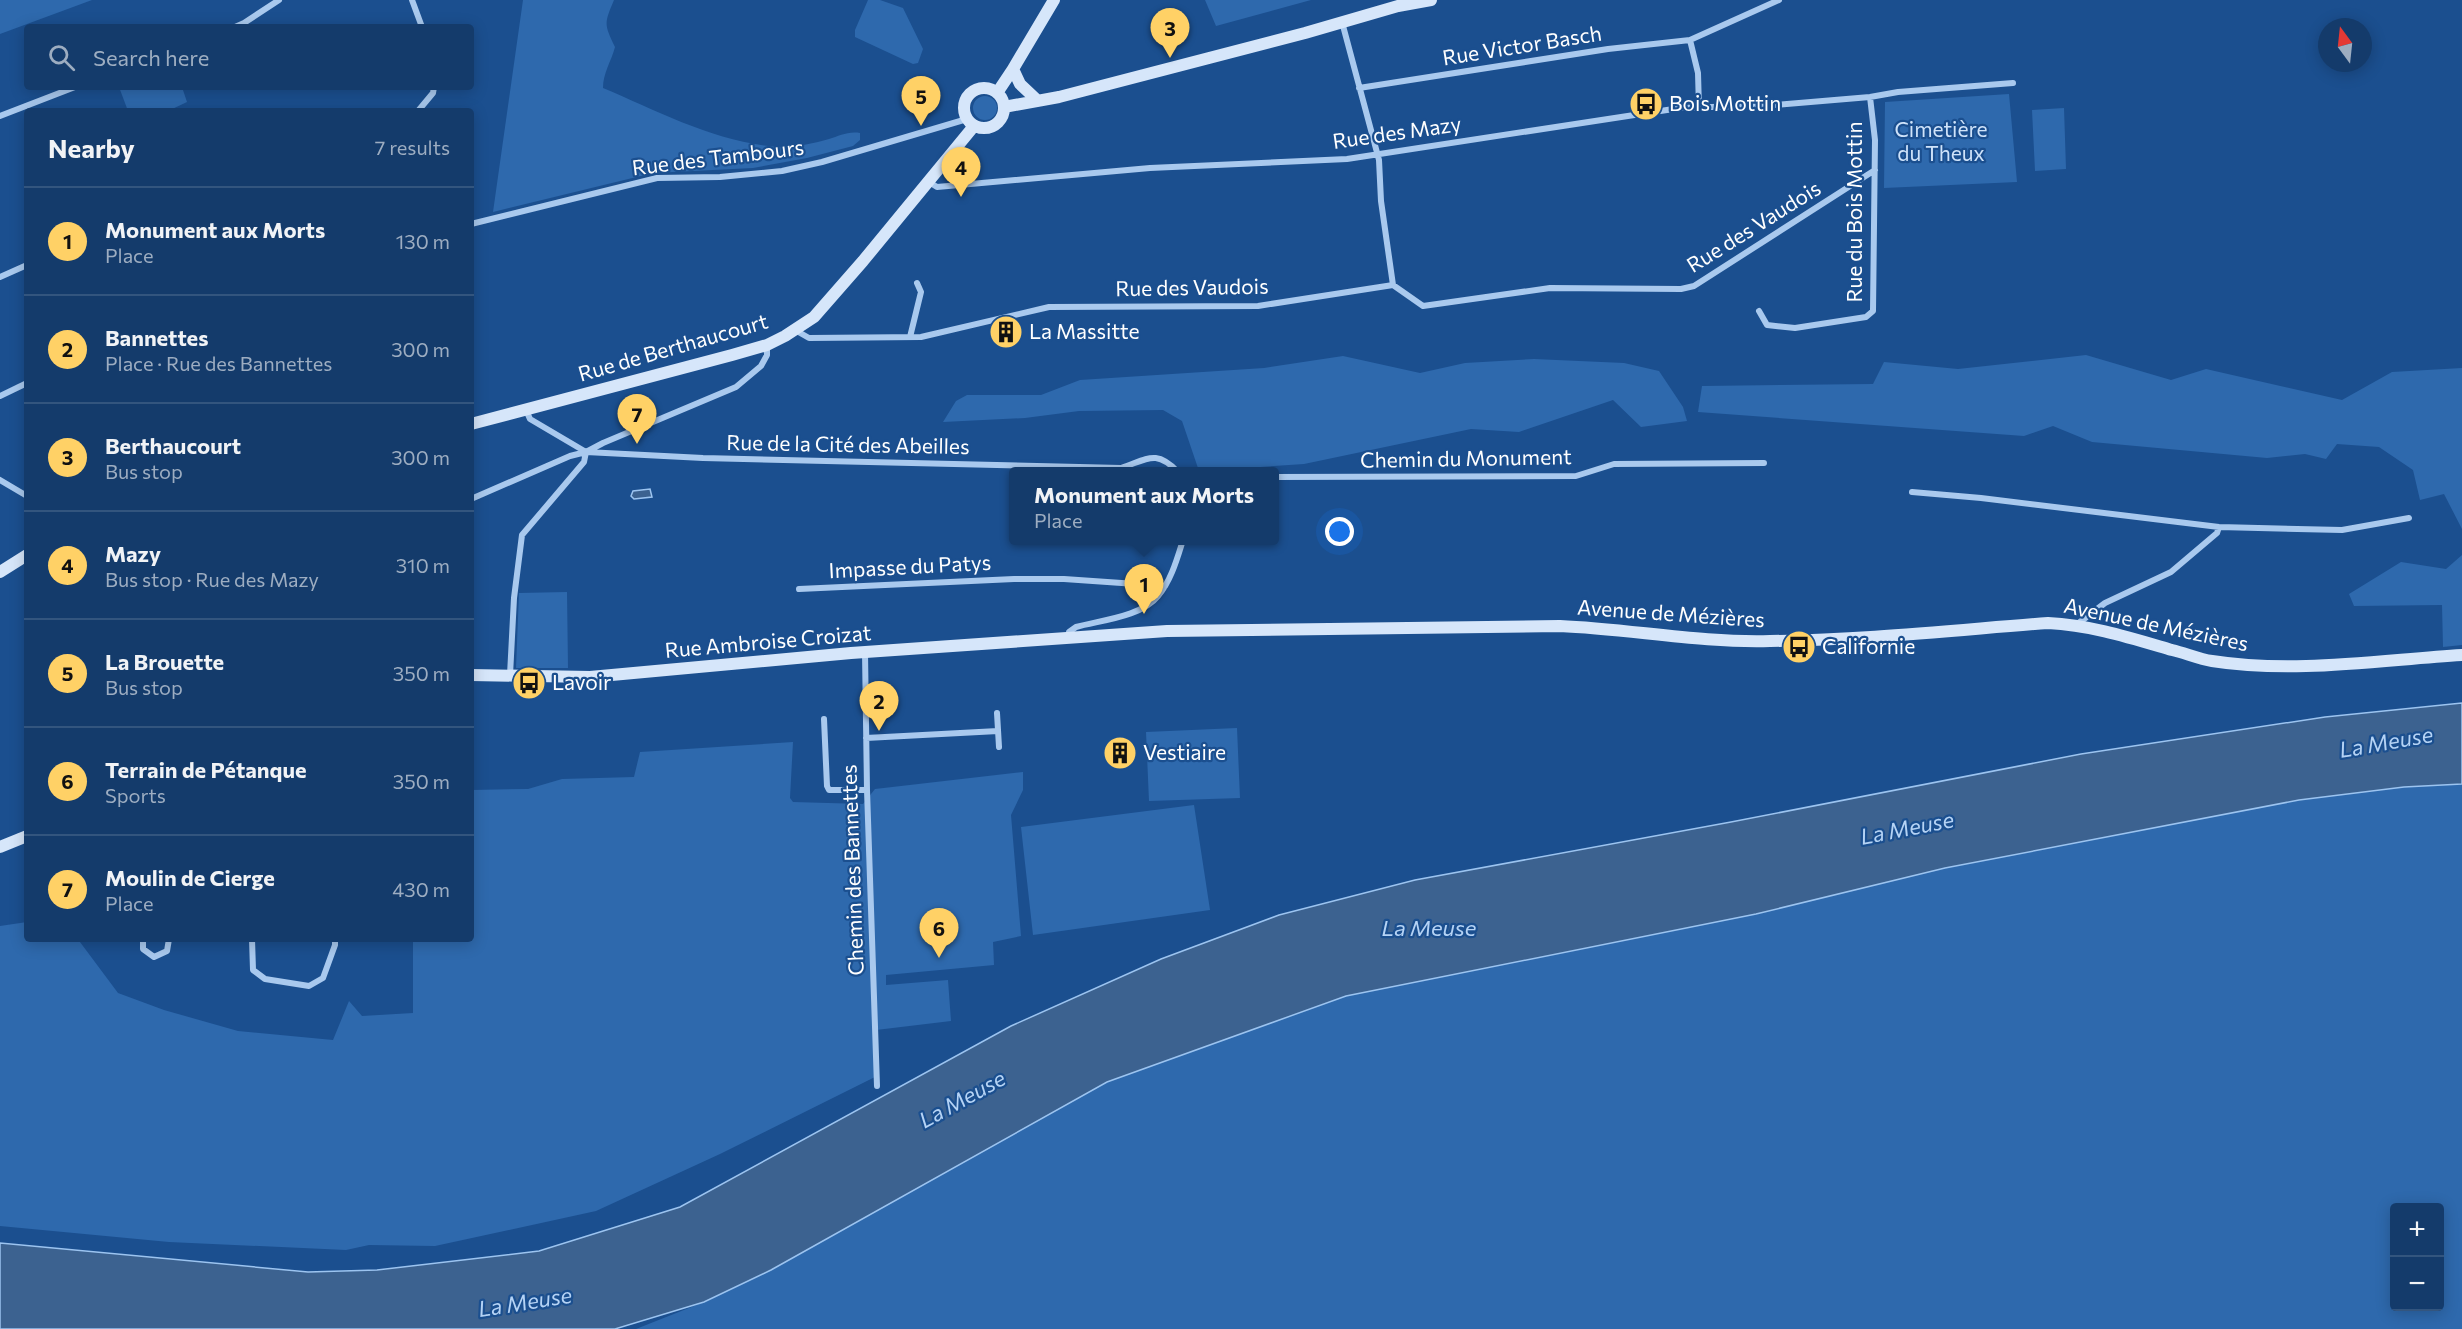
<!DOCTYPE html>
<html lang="en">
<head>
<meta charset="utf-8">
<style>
	:root { --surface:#143b6b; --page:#214673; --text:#f1f3f6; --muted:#9dadc1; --line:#33557e; --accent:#ffd166 }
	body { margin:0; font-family:Commissioner,sans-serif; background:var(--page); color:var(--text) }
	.controls { position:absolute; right:18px; bottom:18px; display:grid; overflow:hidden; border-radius:6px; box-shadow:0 3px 15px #0003 }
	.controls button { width:54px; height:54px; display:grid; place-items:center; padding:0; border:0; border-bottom:2px solid var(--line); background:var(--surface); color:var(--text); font:30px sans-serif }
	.compass { position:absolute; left:2318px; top:18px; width:54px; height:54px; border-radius:50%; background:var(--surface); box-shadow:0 3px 15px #0003; rotate:345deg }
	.you { position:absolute; left:1340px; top:532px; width:21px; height:21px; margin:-15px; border:4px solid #fff; border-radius:50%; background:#1a73e8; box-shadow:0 0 0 9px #1a73e833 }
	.badge { display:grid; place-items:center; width:39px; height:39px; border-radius:50%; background:var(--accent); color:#111; font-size:20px; font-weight:700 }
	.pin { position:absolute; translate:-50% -50px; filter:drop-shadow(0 2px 3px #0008) }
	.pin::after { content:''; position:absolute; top:32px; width:21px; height:18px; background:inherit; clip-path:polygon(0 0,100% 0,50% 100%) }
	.popup { position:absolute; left:1009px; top:467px; width:270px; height:78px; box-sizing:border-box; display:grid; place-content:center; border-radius:6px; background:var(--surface); filter:drop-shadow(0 2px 4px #0005); font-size:20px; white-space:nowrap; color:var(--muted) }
	.popup b { font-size:22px; color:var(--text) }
	.popup::after { content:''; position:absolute; left:50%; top:100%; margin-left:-12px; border:12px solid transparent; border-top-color:var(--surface) }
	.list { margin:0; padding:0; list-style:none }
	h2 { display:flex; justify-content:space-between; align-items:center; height:78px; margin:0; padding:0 24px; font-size:26px }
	h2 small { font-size:20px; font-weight:400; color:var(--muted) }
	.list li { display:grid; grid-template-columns:39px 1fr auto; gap:18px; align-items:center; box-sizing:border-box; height:108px; padding:0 24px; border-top:2px solid var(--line) }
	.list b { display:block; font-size:22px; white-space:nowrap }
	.list p { margin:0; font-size:20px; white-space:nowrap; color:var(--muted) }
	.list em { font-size:20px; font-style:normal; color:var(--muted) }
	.icon { flex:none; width:33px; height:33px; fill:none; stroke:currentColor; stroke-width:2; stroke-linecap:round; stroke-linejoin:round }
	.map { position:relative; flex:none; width:2462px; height:1329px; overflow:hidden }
	.search { position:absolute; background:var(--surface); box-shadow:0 3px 15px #0003; left:24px; top:24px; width:450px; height:66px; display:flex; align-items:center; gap:15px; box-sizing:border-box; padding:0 21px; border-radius:6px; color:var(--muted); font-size:22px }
	.panel { position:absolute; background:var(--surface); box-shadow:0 3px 15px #0003; left:24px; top:108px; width:450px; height:834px; border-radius:6px }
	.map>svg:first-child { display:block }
</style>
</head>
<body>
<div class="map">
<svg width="2462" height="1329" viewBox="0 0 2462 1329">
	<rect width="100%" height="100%" fill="#1b4f8f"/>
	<path fill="#2e69ad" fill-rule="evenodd" d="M 0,0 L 92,0 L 0,34 Z
		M 523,0 L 614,0 C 604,24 604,24 615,47 C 611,62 603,73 603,88 C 660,112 721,145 783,147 C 797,147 815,143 829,139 C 839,136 848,131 860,133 L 860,140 L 853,146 L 807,158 L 753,168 L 653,173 L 493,212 Z
		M 868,0 L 880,0 L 903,8 L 923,49 L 918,63 L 913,64 L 855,37 L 855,30 Z
		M 1205,0 L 1311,0 L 1216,26 Z
		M 119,87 L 182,87 L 187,102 L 168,111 L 128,111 Z
		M 2009,94 L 2017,182 L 1884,188 L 1885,102 Z
		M973 108a12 12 0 1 1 24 0a12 12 0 1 1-24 0Z
		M 2064,108 L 2066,169 L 2035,171 L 2032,110 Z
		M 2086,355 L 2171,380 L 2206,369 L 2342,400 L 2392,372 L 2462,368 L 2462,529 L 2444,494 L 2420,500 L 2413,470 L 2379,447 L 2337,444 L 2326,459 L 2305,454 L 2267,458 L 2092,442 L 2053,426 L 2024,436 L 1698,412 L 1702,386 L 1873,384 L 1884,362 L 1958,369 Z
		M 1343,356 L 1420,373 L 1465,363 L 1534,359 L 1624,363 L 1659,371 L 1683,407 L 1687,421 L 1641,427 L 1613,400 L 1519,432 L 1471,429 L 1304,464 L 1199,471 L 1182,421 L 1163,410 L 1079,411 L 1025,418 L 943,422 L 956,401 L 967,395 L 1041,395 L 1080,380 L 1264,368 Z
		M 2462,555 L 2462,645 L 2443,647 L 2442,605 L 2354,606 L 2349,594 L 2401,562 L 2446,569 Z
		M 567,592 L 568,668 L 516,668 L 519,593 Z
		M 1237,728 L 1240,798 L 1149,801 L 1146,732 Z
		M 793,742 L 790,798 L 793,802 L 863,804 L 875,789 L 1023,772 L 1023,790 L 1011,815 L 1021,936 L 993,942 L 994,965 L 886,975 L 886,985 L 948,980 L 951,1021 L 876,1030 L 877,1076 L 720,1154 L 596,1211 L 435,1246 L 369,1245 L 346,1250 L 169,1242 L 0,1226 L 0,926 L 27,922 L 27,939 L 74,939 L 80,942 L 118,993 L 164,1010 L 238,1031 L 333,1040 L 349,1001 L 362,1016 L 413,1013 L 413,939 L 471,939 L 471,790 L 528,789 L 562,779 L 634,777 L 640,752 Z
		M 2462,784 L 2462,1329 L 636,1329 L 704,1302 L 771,1270 L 1107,1082 L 1346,996 L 1756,914 L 1945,868 L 2299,800 L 2404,787 ZM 2394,1208 L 2440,1208 L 2440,1306 L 2394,1306 Z
		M 1194,805 L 1210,910 L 1033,935 L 1021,827 Z"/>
	<path fill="#3c6290" stroke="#9cc4f0" stroke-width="1.5" d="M 650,489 L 652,497 L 634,499 L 631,496 L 633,491 Z
		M 2462,703 L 2462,784 L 2404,787 L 2299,800 L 1945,868 L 1756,914 L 1346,996 L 1107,1082 L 771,1270 L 704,1302 L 615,1329 L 0,1329 L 0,1243 L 308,1272 L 377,1270 L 539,1251 L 680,1207 L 1011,1026 L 1161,959 L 1279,915 L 1415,880 L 1731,822 L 2081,754 L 2325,717 Z"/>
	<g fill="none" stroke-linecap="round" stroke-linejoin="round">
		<path stroke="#a9c9ee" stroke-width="6" d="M 412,0 L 422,27
			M 1342,22 L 1379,160 L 1381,201 L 1393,285
			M 235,27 L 244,23 L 279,0
			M 1690,40 L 1698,73 L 1699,108
			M 1359,88 L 1608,49 L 1690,40 L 1779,0
			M 418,111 L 433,93 L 434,87
			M 0,116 L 75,87
			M 929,182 L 937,187 L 1150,168 L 1347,159 L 1680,108 L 1774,105 L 1870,97 L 1898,92 L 2013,83
			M 471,224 L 657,178 L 720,177 L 782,171 L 822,162 L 967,119
			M 0,277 L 27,265
			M 1759,311 L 1767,325 L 1795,328 L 1866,317 L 1873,311 L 1875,140 L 1870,97
			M 795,330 L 809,338 L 921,337 L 1049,307 L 1258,306 L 1393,285 L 1423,306 L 1550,288 L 1681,289 L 1694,286 L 1875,170
			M 910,337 L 921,292 L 917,283
			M 0,396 L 27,383
			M 526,410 L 530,419 L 586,452 L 703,458 L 1121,468 C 1148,459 1156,449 1178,472
			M 1274,477 L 1576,476 L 1614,464 L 1764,463
			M 0,480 L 27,496
			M 1912,492 L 1981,498 L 2219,527 L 2342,530 L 2409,518
			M 471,499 L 570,456 L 586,452 L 603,443 L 736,387 L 761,366 L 767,355 L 767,345
			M 799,589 L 1014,579 L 1064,579 L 1165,586
			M 2076,625 L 2105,603 L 2171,572 L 2217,533 L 2219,527
			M 1069,637 L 1069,632 L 1076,627 C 1101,620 1141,617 1158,596 C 1171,581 1177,559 1183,540
			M 865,652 L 867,790 L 877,1086
			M 510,675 L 514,598 L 522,535 L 584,462 L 586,452
			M 997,713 L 999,747
			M 824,719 L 827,786 L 829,790 L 867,790
			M 866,738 L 998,731
			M 143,939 L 143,949 L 154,957 L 167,951 L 169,939
			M 252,939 L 253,970 L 265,979 L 309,986 L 323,978 L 335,945 L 335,939"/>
		<path stroke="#d6e6fa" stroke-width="12" d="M 1013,69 L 1020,84 L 1038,101
			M964 108a20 20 0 1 1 40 0a20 20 0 1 1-40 0Z
			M 997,93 L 1013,69 L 1054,0
			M 1004,107 L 1059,97 L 1305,33 L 1398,6 L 1431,0
			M 471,424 L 732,355 L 767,345 L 785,336 L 814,317 L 863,261 L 974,126
			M 0,572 L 27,555
			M 471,675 L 590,677 L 851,653 L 1167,631 L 1560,626 C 1630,629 1700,643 1770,641 C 1862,640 1956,630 2048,623 C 2091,625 2131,638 2172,650 C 2185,653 2199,659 2212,661 C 2294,674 2380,660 2462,655
			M 0,847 L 27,836"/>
	</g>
	<defs>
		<g id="bus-disc" transform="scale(1.725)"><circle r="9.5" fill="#ffd166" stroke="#1b4f8f"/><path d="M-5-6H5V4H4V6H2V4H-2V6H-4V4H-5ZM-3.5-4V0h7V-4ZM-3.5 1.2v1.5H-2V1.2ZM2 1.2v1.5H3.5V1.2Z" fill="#111"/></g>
		<g id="building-disc" transform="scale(1.725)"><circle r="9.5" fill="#ffd166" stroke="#1b4f8f"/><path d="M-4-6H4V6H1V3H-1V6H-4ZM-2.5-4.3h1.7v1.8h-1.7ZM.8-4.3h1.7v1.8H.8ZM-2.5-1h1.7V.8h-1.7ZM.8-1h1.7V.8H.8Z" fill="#111"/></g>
	</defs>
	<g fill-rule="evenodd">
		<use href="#bus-disc" x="1646" y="104"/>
		<use href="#building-disc" x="1006" y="332"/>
		<use href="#bus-disc" x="1799" y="647"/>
		<use href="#bus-disc" x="529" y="683"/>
		<use href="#building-disc" x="1120" y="753"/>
	</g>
	<g text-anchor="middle" stroke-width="4.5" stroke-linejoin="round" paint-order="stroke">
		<g font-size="21" fill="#fff" stroke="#1b4f8f">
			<text transform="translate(1522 46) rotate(-9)" y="7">Rue Victor Basch</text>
			<text transform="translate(1397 133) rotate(-8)" y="7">Rue des Mazy</text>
			<text transform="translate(718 158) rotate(-7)" y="7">Rue des Tambours</text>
			<text transform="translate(1855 212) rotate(-90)" y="7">Rue du Bois Mottin</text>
			<text transform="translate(1754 227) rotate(-32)" y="7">Rue des Vaudois</text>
			<text transform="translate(1192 288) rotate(-1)" y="7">Rue des Vaudois</text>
			<text transform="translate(673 348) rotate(-16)" y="7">Rue de Berthaucourt</text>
			<text transform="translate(848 445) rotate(1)" y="7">Rue de la Cité des Abeilles</text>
			<text transform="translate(1466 459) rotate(-1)" y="7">Chemin du Monument</text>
			<text transform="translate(910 567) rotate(-3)" y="7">Impasse du Patys</text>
			<text transform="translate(1671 614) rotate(4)" y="7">Avenue de Mézières</text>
			<text transform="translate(2156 625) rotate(12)" y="7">Avenue de Mézières</text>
			<text transform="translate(768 642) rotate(-5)" y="7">Rue Ambroise Croizat</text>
			<text transform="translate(853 870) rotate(-92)" y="7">Chemin des Bannettes</text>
		</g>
		<g font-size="21" fill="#fff" stroke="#1b4f8f" text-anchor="start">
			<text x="1669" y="111">Bois Mottin</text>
			<text x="1029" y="339">La Massitte</text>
			<text x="1822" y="654">Californie</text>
			<text x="552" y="690">Lavoir</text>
			<text x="1143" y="760">Vestiaire</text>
		</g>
		<g font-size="21" fill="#cfe3fa" stroke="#1b4f8f">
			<text x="1941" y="137">Cimetière<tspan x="1941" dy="24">du Theux</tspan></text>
		</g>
		<g font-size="22" font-style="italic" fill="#b5d3f5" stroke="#1b4f8f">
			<text transform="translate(2386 742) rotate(-10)" y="8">La Meuse</text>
			<text transform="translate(1907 828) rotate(-11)" y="8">La Meuse</text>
			<text x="1429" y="936">La Meuse</text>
			<text transform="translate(962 1099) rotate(-29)" y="8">La Meuse</text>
			<text transform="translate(525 1302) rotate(-9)" y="8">La Meuse</text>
		</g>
	</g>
</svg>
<div class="controls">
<button>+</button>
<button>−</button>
</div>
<svg class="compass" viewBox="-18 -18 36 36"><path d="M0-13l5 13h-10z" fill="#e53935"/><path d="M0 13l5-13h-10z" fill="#9dadc1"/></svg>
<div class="you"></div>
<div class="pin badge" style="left:1144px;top:614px">1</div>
<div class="popup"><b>Monument aux Morts</b>Place</div>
<div class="pin badge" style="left:879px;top:731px">2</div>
<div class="pin badge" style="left:1170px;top:58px">3</div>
<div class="pin badge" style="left:961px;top:197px">4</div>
<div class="pin badge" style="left:921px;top:126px">5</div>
<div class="pin badge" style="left:939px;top:958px">6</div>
<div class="pin badge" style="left:637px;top:444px">7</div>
<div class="search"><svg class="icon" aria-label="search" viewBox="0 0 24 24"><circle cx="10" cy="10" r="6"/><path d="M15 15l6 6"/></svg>Search here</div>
<section class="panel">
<h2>Nearby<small>7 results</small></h2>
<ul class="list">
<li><span class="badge">1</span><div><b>Monument aux Morts</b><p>Place</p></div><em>130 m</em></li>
<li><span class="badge">2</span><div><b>Bannettes</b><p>Place · Rue des Bannettes</p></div><em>300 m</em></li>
<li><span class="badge">3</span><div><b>Berthaucourt</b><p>Bus stop</p></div><em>300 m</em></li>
<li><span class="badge">4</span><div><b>Mazy</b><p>Bus stop · Rue des Mazy</p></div><em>310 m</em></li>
<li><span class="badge">5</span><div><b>La Brouette</b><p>Bus stop</p></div><em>350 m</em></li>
<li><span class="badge">6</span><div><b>Terrain de Pétanque</b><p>Sports</p></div><em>350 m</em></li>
<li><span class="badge">7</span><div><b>Moulin de Cierge</b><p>Place</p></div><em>430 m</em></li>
</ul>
</section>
</div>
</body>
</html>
